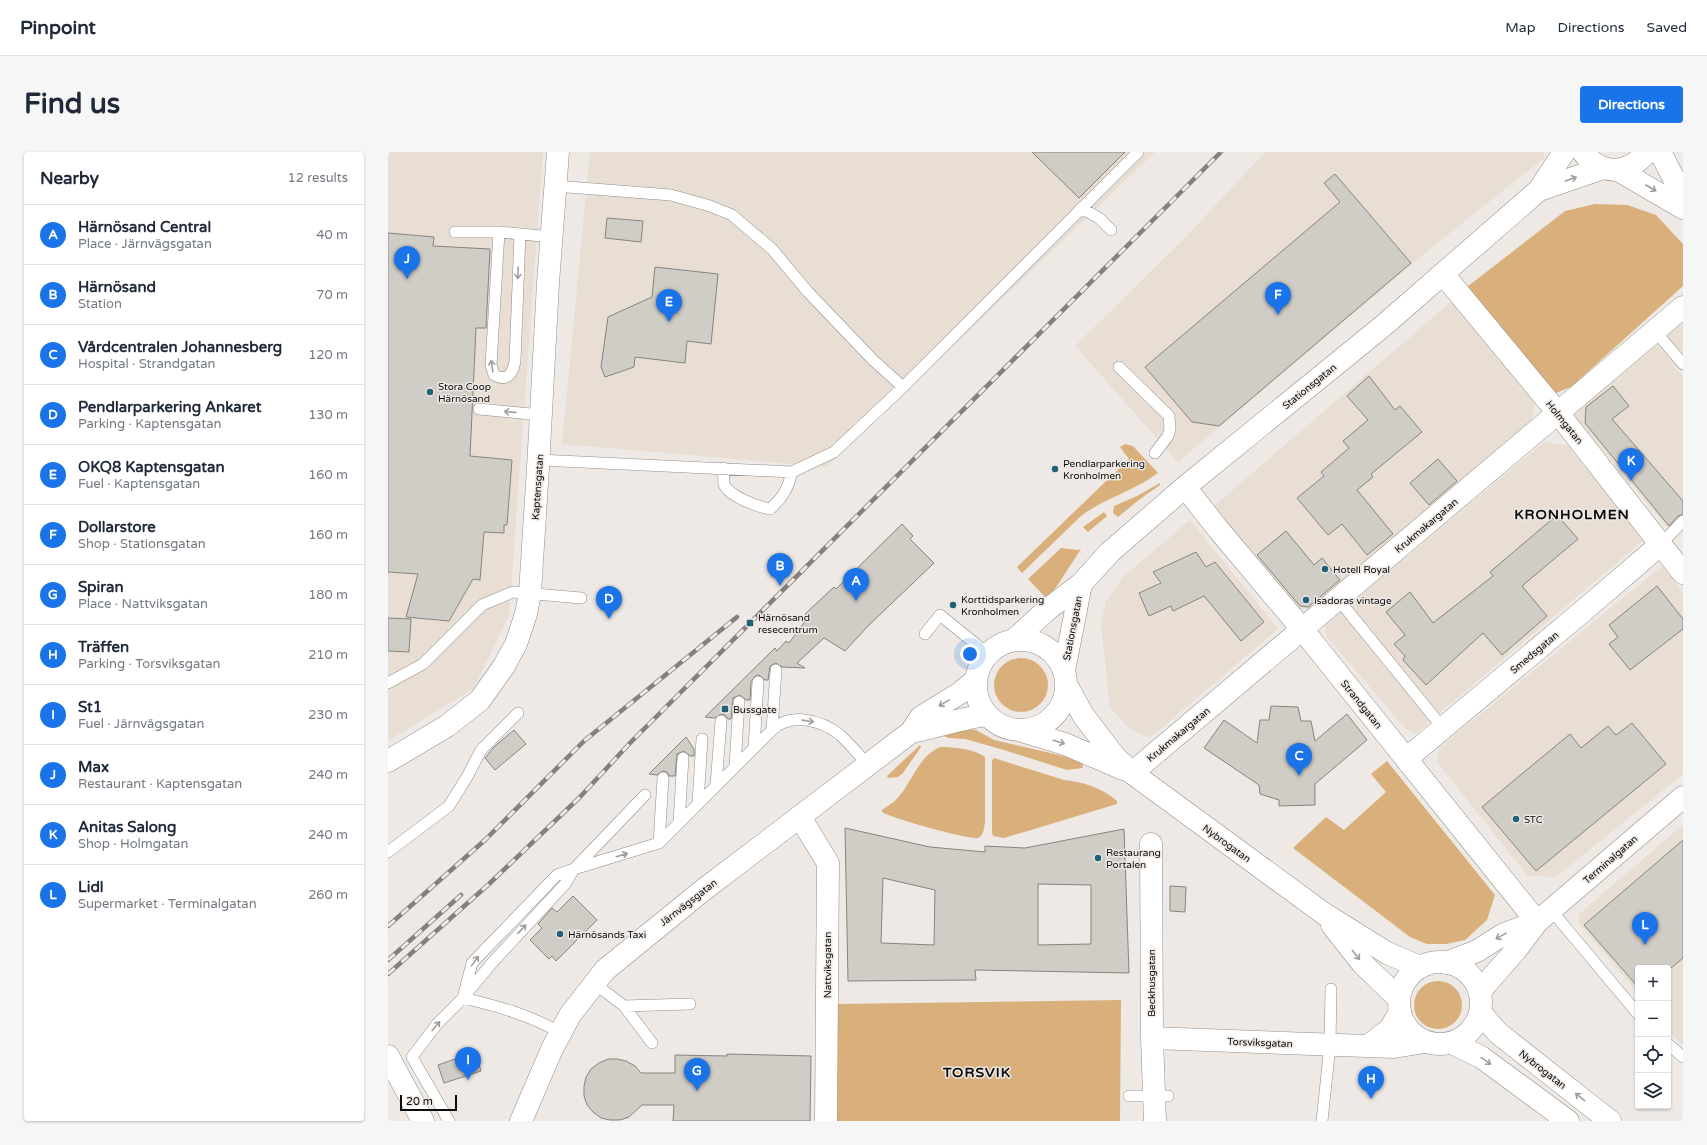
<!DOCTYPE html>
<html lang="en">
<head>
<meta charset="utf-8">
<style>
	:root { --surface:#fff; --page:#f6f6f7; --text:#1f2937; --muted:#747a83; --line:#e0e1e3; --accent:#1a73e8 }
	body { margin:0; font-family:"Varela Round",sans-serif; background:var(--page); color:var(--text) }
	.controls { position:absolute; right:12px; bottom:12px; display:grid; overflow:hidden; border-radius:4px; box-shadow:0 1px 3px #0004 }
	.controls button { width:36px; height:36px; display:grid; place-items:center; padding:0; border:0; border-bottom:1px solid var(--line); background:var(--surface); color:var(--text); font:20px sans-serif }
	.scale { position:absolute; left:12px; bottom:10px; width:57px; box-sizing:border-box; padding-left:4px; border:2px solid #0e0c0b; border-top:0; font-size:11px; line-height:14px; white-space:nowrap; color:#0e0c0b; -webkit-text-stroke:3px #eee9e4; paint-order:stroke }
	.you { position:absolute; left:582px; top:502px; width:14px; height:14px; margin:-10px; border:3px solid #fff; border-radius:50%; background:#1a73e8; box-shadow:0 0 0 6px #1a73e833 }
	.badge { display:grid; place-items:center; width:26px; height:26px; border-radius:50%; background:var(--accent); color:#fff; font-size:13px; font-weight:700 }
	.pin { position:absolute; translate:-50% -33px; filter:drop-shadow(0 1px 2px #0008) }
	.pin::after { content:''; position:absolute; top:21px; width:14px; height:12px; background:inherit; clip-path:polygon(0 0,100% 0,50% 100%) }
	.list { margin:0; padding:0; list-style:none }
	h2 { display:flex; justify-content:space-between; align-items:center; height:52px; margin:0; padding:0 16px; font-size:17px }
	h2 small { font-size:13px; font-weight:400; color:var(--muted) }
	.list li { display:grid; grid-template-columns:26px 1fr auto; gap:12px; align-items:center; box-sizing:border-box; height:60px; padding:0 16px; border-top:1px solid var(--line) }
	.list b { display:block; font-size:15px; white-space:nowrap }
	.list p { margin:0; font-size:13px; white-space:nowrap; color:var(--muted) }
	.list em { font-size:13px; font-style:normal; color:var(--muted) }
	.icon { flex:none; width:22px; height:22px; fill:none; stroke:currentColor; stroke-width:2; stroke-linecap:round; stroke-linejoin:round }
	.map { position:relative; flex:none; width:1295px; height:969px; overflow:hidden; border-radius:4px }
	header { display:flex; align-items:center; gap:24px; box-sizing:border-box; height:56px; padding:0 20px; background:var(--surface); border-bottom:1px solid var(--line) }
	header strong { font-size:19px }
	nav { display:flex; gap:22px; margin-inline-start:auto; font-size:14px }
	.intro { display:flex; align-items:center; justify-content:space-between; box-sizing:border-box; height:96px; padding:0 24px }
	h1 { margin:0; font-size:28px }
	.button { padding:10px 18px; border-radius:4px; background:var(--accent); color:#fff; font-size:14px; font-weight:700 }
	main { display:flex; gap:24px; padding:0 24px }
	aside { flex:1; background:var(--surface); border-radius:4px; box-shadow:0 1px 3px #0004 }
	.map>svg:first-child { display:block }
</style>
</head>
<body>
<header>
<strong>Pinpoint</strong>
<nav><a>Map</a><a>Directions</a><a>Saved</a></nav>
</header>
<div class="intro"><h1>Find us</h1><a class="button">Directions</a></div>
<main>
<aside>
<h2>Nearby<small>12 results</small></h2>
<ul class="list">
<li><span class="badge">A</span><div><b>Härnösand Central</b><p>Place · Järnvägsgatan</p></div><em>40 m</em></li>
<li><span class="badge">B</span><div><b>Härnösand</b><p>Station</p></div><em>70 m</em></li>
<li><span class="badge">C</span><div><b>Vårdcentralen Johannesberg</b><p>Hospital · Strandgatan</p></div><em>120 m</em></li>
<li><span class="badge">D</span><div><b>Pendlarparkering Ankaret</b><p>Parking · Kaptensgatan</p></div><em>130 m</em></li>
<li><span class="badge">E</span><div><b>OKQ8 Kaptensgatan</b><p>Fuel · Kaptensgatan</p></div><em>160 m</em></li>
<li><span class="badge">F</span><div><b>Dollarstore</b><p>Shop · Stationsgatan</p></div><em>160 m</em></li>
<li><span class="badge">G</span><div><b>Spiran</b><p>Place · Nattviksgatan</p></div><em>180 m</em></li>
<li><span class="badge">H</span><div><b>Träffen</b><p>Parking · Torsviksgatan</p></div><em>210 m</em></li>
<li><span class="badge">I</span><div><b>St1</b><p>Fuel · Järnvägsgatan</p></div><em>230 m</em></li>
<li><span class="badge">J</span><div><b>Max</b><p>Restaurant · Kaptensgatan</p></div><em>240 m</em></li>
<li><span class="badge">K</span><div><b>Anitas Salong</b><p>Shop · Holmgatan</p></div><em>240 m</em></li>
<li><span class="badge">L</span><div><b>Lidl</b><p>Supermarket · Terminalgatan</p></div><em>260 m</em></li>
</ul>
</aside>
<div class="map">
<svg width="1295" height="969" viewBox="0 0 1295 969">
	<rect width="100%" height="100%" fill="#eee9e4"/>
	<path fill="#e8ded3" d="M 0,0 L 155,0 L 121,463 L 86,536 L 0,589 Z
		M 202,0 L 767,0 L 439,315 L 174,292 Z
		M 877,0 L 1156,0 L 1156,6 L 1048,92 L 790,310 L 687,194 L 797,86 Z
		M 1065,148 L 1147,250 L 1144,268 L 923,458 L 904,456 L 825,355 Z
		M 1295,170 L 1295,205 L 1278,185 Z
		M 1269,193 L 1295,224 L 1295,360 L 1279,375 L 1185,262 Z
		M 1156,290 L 1179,293 L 1257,387 L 1027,582 L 1018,577 L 939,485 L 937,473 Z
		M 802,368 L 890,477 L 763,585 L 753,583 L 740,575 L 722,556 L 713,472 L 718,449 L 735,425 Z
		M 1274,414 L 1295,440 L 1295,622 L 1168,725 L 1140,724 L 1049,610 L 1051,596 Z
		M 1295,673 L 1295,894 L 1280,877 L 1280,816 L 1250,816 L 1250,841 L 1191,771 L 1191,762 Z"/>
	<path fill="#d9b07c" d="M 1207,52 L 1239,53 L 1268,63 L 1295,92 L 1295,134 L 1183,235 L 1168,241 L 1079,135 L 1177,59 Z
		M 737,292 L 745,294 L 770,321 C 746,339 717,346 693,364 L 634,421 L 629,415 L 741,307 L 732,295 Z
		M 772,331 L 772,333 L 752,347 L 730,365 L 725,361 L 726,354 L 749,344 Z
		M 716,360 L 719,364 L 700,380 L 695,375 Z
		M 673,396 L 689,398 L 693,397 L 669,434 L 659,447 L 640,427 Z
		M606 533a27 27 0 1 1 54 0a27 27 0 1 1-54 0Z
		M 577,576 L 588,578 L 606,588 L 675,604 L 694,610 L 695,616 L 679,618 L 616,598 L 577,587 L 560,586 L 554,583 Z
		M 532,593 L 533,595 L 515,621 L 510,625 L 500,626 L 499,624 Z
		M 552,595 C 566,595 586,597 597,605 L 597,670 C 596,675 596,684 590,686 C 581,688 503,666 494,660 L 494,658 C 498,655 503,652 507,649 C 524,632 529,605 552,595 Z
		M 606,606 L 676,628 C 695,630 715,636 729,649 L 729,652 L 616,686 L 605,684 L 604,680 L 604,609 Z
		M 999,609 L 1107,743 L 1099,768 L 1077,788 L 1058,792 L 1039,792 L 1022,785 L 905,696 L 938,665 L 956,678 L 998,640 L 983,622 Z
		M1026 853a24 24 0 1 1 48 0a24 24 0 1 1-48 0Z
		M 733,848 L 732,969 L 447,969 L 448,852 Z"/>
	<path fill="#d0ccc6" stroke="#87837e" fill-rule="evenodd" d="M 644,0 L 737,0 L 691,46 Z
		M 947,22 L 1023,111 L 831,274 L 804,270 L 757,215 L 952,50 L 936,31 Z
		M 219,66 L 255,69 L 253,90 L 217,86 Z
		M 0,81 L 46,85 L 45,94 L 102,97 L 98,176 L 88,176 L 82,304 L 124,308 L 119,373 L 116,373 L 116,381 L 96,380 L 92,428 L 85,427 L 61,469 L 18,465 L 30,422 L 0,420 Z
		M 267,115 L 330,122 L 323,192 L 299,189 L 297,211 L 247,205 L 246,215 L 217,225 L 213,215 L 220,165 L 264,145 Z
		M 981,224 L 1007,258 L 1012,254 L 1034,280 L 983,322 L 985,325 L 969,338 L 1005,382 L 979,403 L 954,372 L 940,383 L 909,346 L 936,324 L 933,320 L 961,296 L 955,289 L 980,268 L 959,244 Z
		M 1225,234 L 1241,254 L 1224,267 L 1295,349 L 1295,362 L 1290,364 L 1281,374 L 1197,271 L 1198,255 Z
		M 1050,307 L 1069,329 L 1041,353 L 1022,331 Z
		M 1169,363 L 1190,387 L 1134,434 L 1159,464 L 1114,503 L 1095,481 L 1038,533 L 1015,508 L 1017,504 L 1006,492 L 1017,483 L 998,460 L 1022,440 L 1045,471 L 1105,424 L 1102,420 Z
		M 514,372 L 525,384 L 522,387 L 546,411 L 481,473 L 457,499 L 436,486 L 409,511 L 417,516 L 394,515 L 388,511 L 382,514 L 380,528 L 377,528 L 371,523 L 367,524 L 363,530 L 362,548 L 358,548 L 352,543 L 345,546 L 343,567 L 340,567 L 337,563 L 333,562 L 327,566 L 317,565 L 387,496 L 389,499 L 398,489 L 401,491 L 421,464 L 417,462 L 446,435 L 448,437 Z
		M 898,379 L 926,413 L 934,406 L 952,428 L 920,455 L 912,454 L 869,403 Z
		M 808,400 L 818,415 L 827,410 L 876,470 L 853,489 L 816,444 L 785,459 L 783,454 L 761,464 L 751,441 L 773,431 L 765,420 Z
		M 1269,434 L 1295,467 L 1295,477 L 1242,518 L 1221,492 L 1230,485 L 1221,473 Z
		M 0,466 L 23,467 L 21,500 L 0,499 Z
		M 883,554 L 910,555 L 913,569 L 923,569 L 927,589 L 959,562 L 979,588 L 927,632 L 927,653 L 891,654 L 891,648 L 872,642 L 871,633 L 816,596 L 836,568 L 869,591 L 872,568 L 881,568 Z
		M 1244,571 L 1278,612 L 1148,719 L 1094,655 L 1182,582 L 1193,596 L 1220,574 L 1228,583 Z
		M 126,578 L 138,592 L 107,618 L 97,606 L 107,594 Z
		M 298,585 L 306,597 L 306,604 L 302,604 L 296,599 L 289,602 L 287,624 L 281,624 L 279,620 L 275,619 L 269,623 L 261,622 Z
		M 457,676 L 542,695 L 597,700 L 597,694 L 637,696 L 736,677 L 741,821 L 587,818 L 588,828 L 460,829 ZM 495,726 L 547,738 L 546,793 L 493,791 ZM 650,732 L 703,733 L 703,792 L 650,793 Z
		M 1295,688 L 1295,806 L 1283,816 L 1250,816 L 1250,835 L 1196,773 Z
		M 782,734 L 798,735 L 797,760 L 782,759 Z
		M 185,744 L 209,768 L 168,809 L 164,804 L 161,807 L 142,788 L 154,776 L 150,772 L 164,756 L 169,760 Z
		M 87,900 L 93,919 L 56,931 L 50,913 Z
		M 339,902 L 423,904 L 422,969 L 285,969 L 286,953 L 254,953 L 241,965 L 232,968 L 222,968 L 213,966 L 205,960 L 199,953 L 196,944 L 196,934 L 198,925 L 203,917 L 211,911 L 220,907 L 229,907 L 238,909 L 247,914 L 253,921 L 287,921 L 287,903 L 339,904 Z"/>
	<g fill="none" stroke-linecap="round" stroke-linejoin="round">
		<g stroke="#938e89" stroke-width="12">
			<path id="lane" d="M 167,34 L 283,43 L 322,54 L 344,63 L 384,97 L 420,140 L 485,208 L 515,235
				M 693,56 L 711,66 L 723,78
				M 67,80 L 111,80 L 164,85
				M 111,80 L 103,213 L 106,223 C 119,230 125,222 127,209 L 132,82
				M 1267,179 L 1295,212
				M 731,215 L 781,264 L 782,276 L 780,284 L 767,301
				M 91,257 L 153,263
				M 151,308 L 404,320 L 446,300 L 515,235 L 750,0
				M 336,316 C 336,321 335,327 336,332 C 340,344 370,355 382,357 C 395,346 400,336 404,320
				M 1272,393 L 1295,369
				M 950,447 L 1055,576
				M 537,482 L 552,463 L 600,502
				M 0,531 L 35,512 L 94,453 L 125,440 L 193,446
				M 384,578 L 388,518
				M 366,596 L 370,530
				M 347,614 L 351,550
				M 328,633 L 333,569
				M 310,651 L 314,587
				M 291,670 L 295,606
				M 271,691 L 275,626
				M 0,700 L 61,654 L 79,625 L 93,598 L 130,561
				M 1163,758 L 1250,862
				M 206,831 L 236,854 L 302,852
				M 236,854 L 264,891
				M 173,881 C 142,863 109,854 75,846 L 84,811 L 169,723 L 186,717 L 257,643
				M 1280,892 L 1295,905
				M 741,944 L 780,944
				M 61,969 L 24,905 L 49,872 L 75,846 L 104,811 L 177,732 L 186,717 L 271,691 L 384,578 C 402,560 434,568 452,583 C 462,592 471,603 480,613
				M 934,969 L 942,893 L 943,837"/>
		</g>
		<g stroke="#938e89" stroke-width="23">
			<path id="street" d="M 1272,0 L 1285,25 L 1295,50
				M 1230,18 L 1295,56
				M 1055,122 L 1170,261 L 1295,421
				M 797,335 L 830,377 L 914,477 L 1149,770
				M 1018,607 L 1195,459 L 1272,393
				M 744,621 L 1295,155
				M 412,665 L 440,711 L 438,969
				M 763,692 L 764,886 L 767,969
				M 1058,811 L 1089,799 L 1116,782 L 1149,770
				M 1092,839 L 1128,798 L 1149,770 L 1295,645
				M 764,886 L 1006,895 L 1037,890
				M 980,894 L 1002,877 L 1012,860"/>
		</g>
		<g stroke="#938e89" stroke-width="23">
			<path id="secondary" d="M 1195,0 C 1213,24 1240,23 1259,0
				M 1151,38 L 1215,16
				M588 533a45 45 0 1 1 90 0a45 45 0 1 1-90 0Z
				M 626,488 L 660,457 L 693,432 L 722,400 L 797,335 L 995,174 L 1151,38 L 1176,0
				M 676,519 L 693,432
				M 678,532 L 695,563 L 727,605 L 744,621 L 935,761 L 999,801 L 1032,815
				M 634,579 L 677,592 L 735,617
				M 523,580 C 549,575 573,566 599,563
				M 0,609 L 59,574 L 92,548 L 116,514 L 128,492 L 138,462 L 142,441 L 150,316 L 160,131 L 170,0
				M 944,773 L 974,811 L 1011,847
				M1011 851a41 41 0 1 1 82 0a41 41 0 1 1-82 0Z
				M 1092,860 L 1110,881 L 1222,969
				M 1064,891 L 1093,905 L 1180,969
				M 133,969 L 164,897 L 182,863 L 217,818 L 314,739 L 523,580 L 533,565 L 572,541 L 588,528"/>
		</g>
		<g stroke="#938e89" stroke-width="23">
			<path id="highway" d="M 0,904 L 35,969"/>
		</g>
		<use href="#lane" stroke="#fff" stroke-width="11"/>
		<use href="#street" stroke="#fff" stroke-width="22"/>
		<use href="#secondary" stroke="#fff" stroke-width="22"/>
		<use href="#highway" stroke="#fff" stroke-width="22"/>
		<g stroke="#84807d" stroke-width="4.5">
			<path id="rail" d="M 0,774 L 97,688 L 196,589 L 349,465
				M 0,808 L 73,743
				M 0,822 L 101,732 L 192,645 L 242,591 L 833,0"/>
		</g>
		<use href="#rail" stroke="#eee9e4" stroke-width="3" stroke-dasharray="9" stroke-linecap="butt"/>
	</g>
	<defs><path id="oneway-shaft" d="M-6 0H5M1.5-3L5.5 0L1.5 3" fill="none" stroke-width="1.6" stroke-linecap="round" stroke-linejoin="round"/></defs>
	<g stroke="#9f9e9d">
		<use href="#oneway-shaft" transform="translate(1183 27) rotate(-19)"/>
		<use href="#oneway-shaft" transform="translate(1263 36) rotate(30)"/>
		<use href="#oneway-shaft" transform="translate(130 121) rotate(92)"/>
		<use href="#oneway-shaft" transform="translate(104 214) rotate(-98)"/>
		<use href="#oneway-shaft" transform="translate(122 260) rotate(-175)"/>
		<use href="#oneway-shaft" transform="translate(556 551) rotate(149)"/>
		<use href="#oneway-shaft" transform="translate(420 569) rotate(8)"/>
		<use href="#oneway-shaft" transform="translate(671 590) rotate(18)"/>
		<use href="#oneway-shaft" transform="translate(234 703) rotate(-16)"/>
		<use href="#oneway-shaft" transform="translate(134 777) rotate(-47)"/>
		<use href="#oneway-shaft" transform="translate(1113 784) rotate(151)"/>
		<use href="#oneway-shaft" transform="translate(968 803) rotate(52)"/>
		<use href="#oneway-shaft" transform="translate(87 809) rotate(-54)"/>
		<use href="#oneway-shaft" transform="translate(48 874) rotate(-50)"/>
		<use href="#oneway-shaft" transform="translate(1098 909) rotate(36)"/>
		<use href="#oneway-shaft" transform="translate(1192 945) rotate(-142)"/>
	</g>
	<g fill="#206175" stroke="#eee9e4" stroke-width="1.5">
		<circle cx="42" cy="240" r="4"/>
		<circle cx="667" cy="317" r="4"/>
		<circle cx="937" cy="417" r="4"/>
		<circle cx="918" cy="448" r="4"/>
		<circle cx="565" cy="453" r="4"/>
		<rect x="358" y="467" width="8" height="8" rx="2"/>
		<rect x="333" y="553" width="8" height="8" rx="2"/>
		<circle cx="1128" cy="667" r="4"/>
		<circle cx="710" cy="706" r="4"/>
		<circle cx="172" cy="782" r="4"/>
	</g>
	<g text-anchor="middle" stroke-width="3" stroke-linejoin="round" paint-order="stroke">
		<g font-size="10" fill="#0e0c0b" stroke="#eee9e4" text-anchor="start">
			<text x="50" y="238">Stora Coop<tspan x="50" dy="12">Härnösand</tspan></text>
			<text x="675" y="315">Pendlarparkering<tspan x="675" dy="12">Kronholmen</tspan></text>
			<text x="945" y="421">Hotell Royal</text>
			<text x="573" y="451">Korttidsparkering<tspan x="573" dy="12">Kronholmen</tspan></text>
			<text x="926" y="452">Isadoras vintage</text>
			<text x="370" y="469">Härnösand<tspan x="370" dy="12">resecentrum</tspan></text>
			<text x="345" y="561">Bussgate</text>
			<text x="1136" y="671">STC</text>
			<text x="718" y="704">Restaurang<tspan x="718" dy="12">Portalen</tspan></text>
			<text x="180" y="786">Härnösands Taxi</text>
		</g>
		<g font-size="10" fill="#0e0c0b" stroke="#eee9e4">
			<text transform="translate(921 234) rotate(-39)" y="4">Stationsgatan</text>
			<text transform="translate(1177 270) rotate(51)" y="4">Holmgatan</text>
			<text transform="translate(149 335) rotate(-86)" y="4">Kaptensgatan</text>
			<text transform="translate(1038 373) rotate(-40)" y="4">Krukmakargatan</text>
			<text transform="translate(684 476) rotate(-79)" y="4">Stationsgatan</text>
			<text transform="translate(1146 500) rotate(-40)" y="4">Smedsgatan</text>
			<text transform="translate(974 552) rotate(51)" y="4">Strandgatan</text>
			<text transform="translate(790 582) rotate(-40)" y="4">Krukmakargatan</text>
			<text transform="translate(839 691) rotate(36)" y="4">Nybrogatan</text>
			<text transform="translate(1222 707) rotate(-41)" y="4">Terminalgatan</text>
			<text transform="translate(300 750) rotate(-38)" y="4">Järnvägsgatan</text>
			<text transform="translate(439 813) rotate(-90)" y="4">Nattviksgatan</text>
			<text transform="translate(763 831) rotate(-90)" y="4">Beckhusgatan</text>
			<text transform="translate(872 890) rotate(2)" y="4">Torsviksgatan</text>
			<text transform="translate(1155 917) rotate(38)" y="4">Nybrogatan</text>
		</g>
		<g font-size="14" font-weight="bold" letter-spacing="1" fill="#0e0c0b" stroke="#eee9e4">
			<text x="1184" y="367">KRONHOLMEN</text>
			<text x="589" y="925">TORSVIK</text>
		</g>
	</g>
</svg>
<div class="controls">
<button>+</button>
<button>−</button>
<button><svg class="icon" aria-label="locate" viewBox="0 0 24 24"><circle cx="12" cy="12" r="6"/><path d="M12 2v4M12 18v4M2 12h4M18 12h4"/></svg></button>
<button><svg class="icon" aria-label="layers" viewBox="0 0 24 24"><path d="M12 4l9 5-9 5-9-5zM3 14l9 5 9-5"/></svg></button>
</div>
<div class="scale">20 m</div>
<div class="you"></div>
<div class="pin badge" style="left:468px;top:449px">A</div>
<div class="pin badge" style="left:392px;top:434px">B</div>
<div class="pin badge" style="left:911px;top:624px">C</div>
<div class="pin badge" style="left:221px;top:467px">D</div>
<div class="pin badge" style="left:281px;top:170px">E</div>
<div class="pin badge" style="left:890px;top:163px">F</div>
<div class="pin badge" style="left:309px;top:939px">G</div>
<div class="pin badge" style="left:983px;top:947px">H</div>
<div class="pin badge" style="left:80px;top:928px">I</div>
<div class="pin badge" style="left:19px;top:127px">J</div>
<div class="pin badge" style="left:1243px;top:329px">K</div>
<div class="pin badge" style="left:1257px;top:793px">L</div>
</div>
</main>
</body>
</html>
